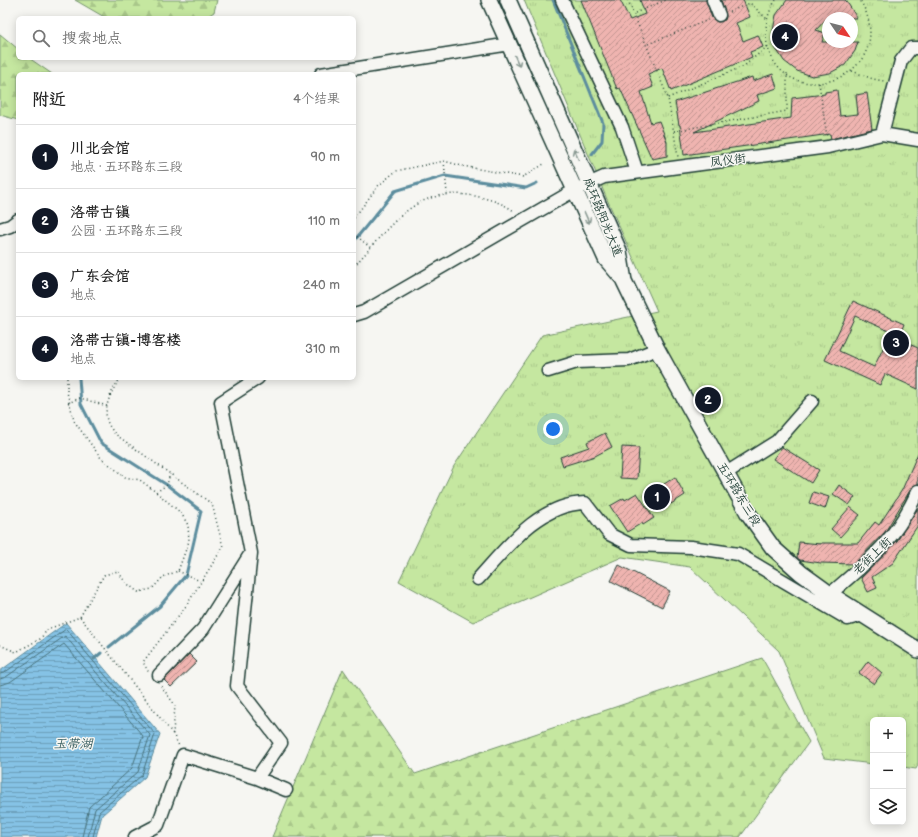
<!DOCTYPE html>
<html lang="zh">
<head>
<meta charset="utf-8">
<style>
	:root { --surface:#fff; --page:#f6f6f6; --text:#222; --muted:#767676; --line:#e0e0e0; --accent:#111827 }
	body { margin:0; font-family:"Balsamiq Sans","LXGW WenKai TC",sans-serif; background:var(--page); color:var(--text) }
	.controls { position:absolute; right:12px; bottom:12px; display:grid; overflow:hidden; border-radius:6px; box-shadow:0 2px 10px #0003 }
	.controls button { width:36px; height:36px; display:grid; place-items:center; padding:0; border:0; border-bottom:1px solid var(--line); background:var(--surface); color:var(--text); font:20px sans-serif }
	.compass { position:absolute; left:822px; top:12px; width:36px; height:36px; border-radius:50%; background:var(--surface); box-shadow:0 2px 10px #0003; rotate:125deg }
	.you { position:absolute; left:553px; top:429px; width:14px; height:14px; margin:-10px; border:3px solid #fff; border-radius:50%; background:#1a73e8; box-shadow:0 0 0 6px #1a73e833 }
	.badge { display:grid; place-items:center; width:26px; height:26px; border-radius:50%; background:var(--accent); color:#fff; font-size:13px; font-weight:700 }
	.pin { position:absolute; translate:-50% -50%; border:2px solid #fff; box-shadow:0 1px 4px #0006 }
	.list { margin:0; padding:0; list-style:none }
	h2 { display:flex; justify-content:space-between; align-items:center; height:52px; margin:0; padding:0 16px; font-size:17px }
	h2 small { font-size:13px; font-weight:400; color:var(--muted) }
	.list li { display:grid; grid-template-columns:26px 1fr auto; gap:12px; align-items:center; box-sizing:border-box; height:64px; padding:0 16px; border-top:1px solid var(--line) }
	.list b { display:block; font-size:15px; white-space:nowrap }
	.list p { margin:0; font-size:13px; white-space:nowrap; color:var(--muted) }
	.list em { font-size:13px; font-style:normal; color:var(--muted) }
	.icon { flex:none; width:22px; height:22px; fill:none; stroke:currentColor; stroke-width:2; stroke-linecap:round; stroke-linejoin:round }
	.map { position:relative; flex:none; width:918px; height:837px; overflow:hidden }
	.search { position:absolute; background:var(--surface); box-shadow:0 2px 10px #0003; left:16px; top:16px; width:340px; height:44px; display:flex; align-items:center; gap:10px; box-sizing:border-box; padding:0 14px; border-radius:6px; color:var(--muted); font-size:15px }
	.panel { position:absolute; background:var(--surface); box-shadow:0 2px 10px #0003; left:16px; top:72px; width:340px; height:308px; border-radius:6px }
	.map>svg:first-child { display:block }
</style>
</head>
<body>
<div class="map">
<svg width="918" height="837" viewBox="0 0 918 837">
	<defs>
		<pattern id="forest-firs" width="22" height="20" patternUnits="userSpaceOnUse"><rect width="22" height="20" fill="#c5e7a0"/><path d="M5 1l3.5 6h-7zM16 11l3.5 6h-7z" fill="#a9c78a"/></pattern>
		<pattern id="park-tufts" width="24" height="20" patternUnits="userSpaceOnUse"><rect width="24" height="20" fill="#c5e7a0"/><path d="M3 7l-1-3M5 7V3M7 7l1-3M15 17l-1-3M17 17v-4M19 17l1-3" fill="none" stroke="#a9c78a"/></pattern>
		<pattern id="water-rules" width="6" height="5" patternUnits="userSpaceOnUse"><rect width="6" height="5" fill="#85c2e5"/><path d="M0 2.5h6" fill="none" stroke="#6c9fba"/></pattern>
		<pattern id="building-hatch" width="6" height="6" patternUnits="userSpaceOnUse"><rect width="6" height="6" fill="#efb4b0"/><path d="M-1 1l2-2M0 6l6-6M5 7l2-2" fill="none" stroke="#c19490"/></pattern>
	</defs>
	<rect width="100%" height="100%" fill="#f6f6f2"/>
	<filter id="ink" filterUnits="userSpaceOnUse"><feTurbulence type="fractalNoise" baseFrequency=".025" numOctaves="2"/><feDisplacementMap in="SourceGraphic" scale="8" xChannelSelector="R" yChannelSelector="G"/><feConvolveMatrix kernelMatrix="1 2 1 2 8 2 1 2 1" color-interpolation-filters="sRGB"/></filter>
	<g filter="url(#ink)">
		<path fill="url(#forest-firs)" stroke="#72926a" d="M 75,0 L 217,0 L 214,12 L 205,18 L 106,18 Z
			M 0,34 L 18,49 L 18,58 L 29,58 L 52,74 L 18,74 L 18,120 L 0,115 Z
			M 762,658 L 809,742 L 740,837 L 272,837 L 343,669 L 415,774 Z"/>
		<path fill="url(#park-tufts)" stroke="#72926a" fill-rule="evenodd" d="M 524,0 L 918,0 L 918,765 L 916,769 L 903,767 L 903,720 L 873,720 L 873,764 L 824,758 L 779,651 L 690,567 L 622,557 L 473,622 L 399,581 L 454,466 L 542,335 L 657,311 L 606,197 ZM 828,18 L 852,18 L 852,42 L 828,42 Z"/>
		<path fill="url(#water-rules)" stroke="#5c8d9e" d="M 66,623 L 160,734 L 145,777 L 102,815 L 96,837 L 0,837 L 0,671 Z"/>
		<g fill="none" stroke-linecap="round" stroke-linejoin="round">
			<path stroke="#48727b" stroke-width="1" d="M 0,674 L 4,673 L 66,629 L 155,734 L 142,775 L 99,812 L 93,837
				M 0,679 L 6,677 L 65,636 L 150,735 L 138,772 L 95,809 L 88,837
				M 0,685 L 10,682 L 64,644 L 143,736 L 132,768 L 89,807 L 82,837"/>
			<path stroke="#5c8d9e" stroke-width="3" d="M 553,0 L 603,123 L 602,141 L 592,154
				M 354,241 L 395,191 L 445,176 L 526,188 L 537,183
				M 79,378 L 81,404 L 101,443 L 167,485 L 201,511 L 186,575 L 160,606 L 109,647
				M 94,659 L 101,653"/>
		</g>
		<path fill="url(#building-hatch)" stroke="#1f3d34" fill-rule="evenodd" d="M 581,0 L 620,0 L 630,20 L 645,14 L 640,0 L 706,0 L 712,18 L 718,22 L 725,20 L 726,16 L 721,0 L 743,0 L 750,17 L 736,23 L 743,41 L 758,35 L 763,47 L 750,52 L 752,57 L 671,91 L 662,68 L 648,74 L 653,87 L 641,92 L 651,123 L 659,121 L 667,142 L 667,156 L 652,159 L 620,88 L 617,89 Z
			M 787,0 L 845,0 L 847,2 L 857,18 L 827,18 L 816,30 L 825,33 L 822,42 L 858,42 L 855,51 L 845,65 L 830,73 L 812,76 L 797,71 L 784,61 L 773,44 L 773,31 L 776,15 Z
			M 773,74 L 777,88 L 757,95 L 759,101 L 694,132 L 791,118 L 792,98 L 825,94 L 825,92 L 837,90 L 840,116 L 858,114 L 856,95 L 867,93 L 872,129 L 831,139 L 830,134 L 684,155 L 680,125 L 679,125 L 675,102 L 752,77 L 753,81 Z
			M 853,301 L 904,324 L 898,339 L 918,348 L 918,389 L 885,374 L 880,385 L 825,360 ZM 855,316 L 891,332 L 874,367 L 839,351 Z
			M 605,433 L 612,447 L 595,456 L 563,466 L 560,457 L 589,447 L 587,442 Z
			M 622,447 L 639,448 L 637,479 L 620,478 Z
			M 782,447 L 819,470 L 811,483 L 773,459 Z
			M 918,453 L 918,484 L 912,487 L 885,532 L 854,564 L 821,563 L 800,560 L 797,558 L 799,542 L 821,544 L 821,543 L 858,543 L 875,522 L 879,525 L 902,490 Z
			M 675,477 L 685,495 L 671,504 L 661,486 Z
			M 839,485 L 855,497 L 849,505 L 833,494 Z
			M 813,492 L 829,497 L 825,509 L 809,503 Z
			M 637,493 L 654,518 L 643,525 L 642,523 L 627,532 L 610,506 L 624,498 L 625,500 Z
			M 850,507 L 860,515 L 840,537 L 831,529 Z
			M 918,508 L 918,525 L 893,563 L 872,577 L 877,588 L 868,592 L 861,578 L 897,541 Z
			M 619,565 L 670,591 L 662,607 L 611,581 Z
			M 189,654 L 197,662 L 171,687 L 164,680 Z
			M 868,661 L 882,673 L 874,684 L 859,673 Z"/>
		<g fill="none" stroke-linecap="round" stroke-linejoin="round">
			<g stroke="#1f3d34" stroke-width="15">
				<path id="minor" d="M 562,0 L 622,127 L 637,172
					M 713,0 L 719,15
					M 321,74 L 510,44
					M 882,134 L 901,61 L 911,48 L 918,48
					M 0,229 L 10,226 L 18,220
					M 354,315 L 364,312 L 575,190 L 604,177 L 828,147 L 882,134 L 918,140
					M 548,371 L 577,362 L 629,360 L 657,349
					M 726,473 L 777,441 L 812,401
					M 478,579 C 507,547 539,504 585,503 L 609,534 L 631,545 L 691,547 L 738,554 L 848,619 L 863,615
					M 830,594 C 871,559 895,541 918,491
					M 159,675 L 203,629 L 249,556
					M 257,778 L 281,743 L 237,686 L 251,553 L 221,402 L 258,378
					M 135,837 L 158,825 L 183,755 L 257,778 L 286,790"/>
			</g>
			<g stroke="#1f3d34" stroke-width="18">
				<path id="major" d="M 489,0 L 606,259 L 624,280
					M 508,0 L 619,251 L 624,281 L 657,349 L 748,513 L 773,548 L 801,573 L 830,594 L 918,650"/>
			</g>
			<path stroke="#1f3d34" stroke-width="1.5" stroke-dasharray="1 3" stroke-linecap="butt" d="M 628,0 L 668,98 L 678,157
				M 776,0 C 767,13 764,28 767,44 C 784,119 905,76 860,0
				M 729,12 L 750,3 L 767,19
				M 635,13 L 666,0
				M 648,44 L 708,20
				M 852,71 L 873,79 L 884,81
				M 819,83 L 827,137
				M 668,98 L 744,66 L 768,46
				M 674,131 L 787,111 L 787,73
				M 444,161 L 447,193
				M 354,218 L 378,186 L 396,171 L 444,161 L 462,166 L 523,177 L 544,164
				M 354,234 L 371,248
				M 354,266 C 392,226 413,185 475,196 C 489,199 504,203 515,212
				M 121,378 C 113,387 103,407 107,420 C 108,425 112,430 115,434 L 212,504 L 223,547 L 186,606 L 143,662 L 149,673
				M 68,403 L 80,398 L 107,406
				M 156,492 L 167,485 L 170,474
				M 178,571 L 200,581
				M 80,617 L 173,734
				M 0,645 L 16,652 L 40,639 L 48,629 L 80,617 L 104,575 L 118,571 L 125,582 L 138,592 L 152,589 L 163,577 L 178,571 L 189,541 L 188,525 L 181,513 L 156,492 L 140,480 L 125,477 L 101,458 L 74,421 L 67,392 L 67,378
				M 161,686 L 175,705 L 173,734 L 179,746"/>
			<use href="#minor" stroke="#f6f6f2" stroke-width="12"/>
			<use href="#major" stroke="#f6f6f2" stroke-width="15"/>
		</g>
		<defs><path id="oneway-shaft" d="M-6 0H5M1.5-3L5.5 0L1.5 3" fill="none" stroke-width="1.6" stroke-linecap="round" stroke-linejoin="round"/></defs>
		<g stroke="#8a9a93">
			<use href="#oneway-shaft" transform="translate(517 61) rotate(66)"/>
			<use href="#oneway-shaft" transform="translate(576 154) rotate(-114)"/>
			<use href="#oneway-shaft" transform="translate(587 218) rotate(66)"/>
		</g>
	</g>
	<g text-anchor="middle" stroke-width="3" stroke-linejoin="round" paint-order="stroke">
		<g font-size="12" fill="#1f3d34" stroke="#f6f6f2">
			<text transform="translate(728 160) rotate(-7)" y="4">凤仪街</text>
			<text transform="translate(603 217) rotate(68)" y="4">成环路阳光大道</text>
			<text transform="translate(739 494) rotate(59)" y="4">五环路东三段</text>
			<text transform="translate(872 556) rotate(-44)" y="4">老街上街</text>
		</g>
		<g font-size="13" font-style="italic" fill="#385e60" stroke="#f6f6f2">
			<text x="73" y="748">玉带湖</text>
		</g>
	</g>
</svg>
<div class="controls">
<button>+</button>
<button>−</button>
<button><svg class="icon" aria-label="layers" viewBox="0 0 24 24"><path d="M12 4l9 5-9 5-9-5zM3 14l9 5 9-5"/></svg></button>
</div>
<svg class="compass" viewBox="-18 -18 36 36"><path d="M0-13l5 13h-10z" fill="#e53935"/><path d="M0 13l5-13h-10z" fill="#767676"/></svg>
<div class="you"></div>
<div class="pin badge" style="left:657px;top:497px">1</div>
<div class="pin badge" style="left:708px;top:400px">2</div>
<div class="pin badge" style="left:896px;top:343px">3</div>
<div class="pin badge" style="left:785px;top:37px">4</div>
<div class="search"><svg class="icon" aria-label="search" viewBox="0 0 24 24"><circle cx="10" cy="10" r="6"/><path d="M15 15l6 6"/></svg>搜索地点</div>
<section class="panel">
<h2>附近<small>4个结果</small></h2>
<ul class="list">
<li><span class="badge">1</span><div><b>川北会馆</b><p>地点 · 五环路东三段</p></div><em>90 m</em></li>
<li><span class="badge">2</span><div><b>洛带古镇</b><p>公园 · 五环路东三段</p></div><em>110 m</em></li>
<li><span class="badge">3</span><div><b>广东会馆</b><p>地点</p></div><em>240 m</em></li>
<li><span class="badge">4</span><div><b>洛带古镇-博客楼</b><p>地点</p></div><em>310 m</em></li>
</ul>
</section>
</div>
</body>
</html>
